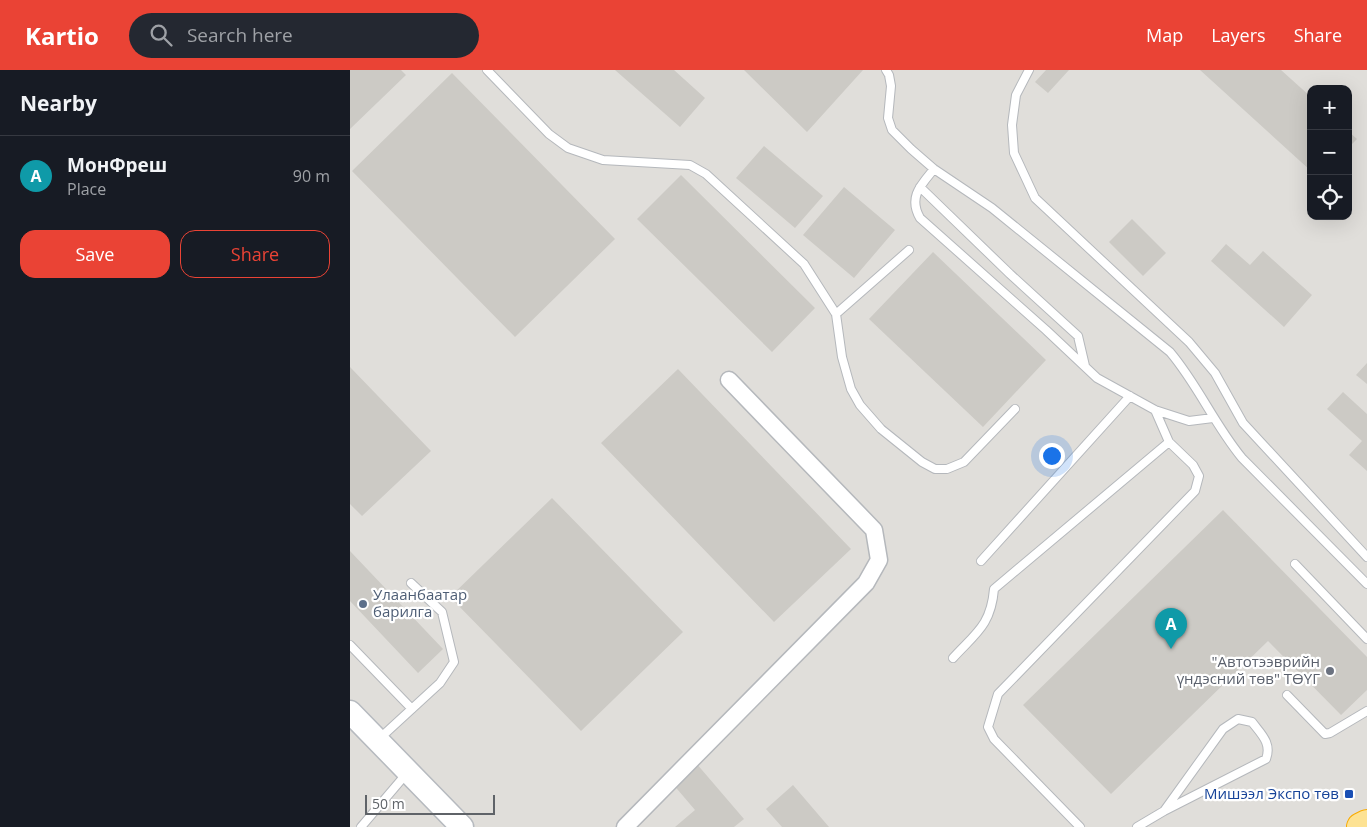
<!DOCTYPE html>
<html lang="en">
<head>
<meta charset="utf-8">
<style>
	:root { --surface:#171b24; --page:#242831; --text:#f1f3f6; --muted:#9ea1a6; --line:#363941; --accent:#ea4335 }
	body { margin:0; font-family:"Open Sans",sans-serif; background:var(--page); color:var(--text) }
	.controls { position:absolute; right:15px; top:15px; display:grid; overflow:hidden; border-radius:10px; box-shadow:0 5px 20px #0002 }
	.controls button { width:45px; height:45px; display:grid; place-items:center; padding:0; border:0; border-bottom:1px solid var(--line); background:var(--surface); color:var(--text); font:25px sans-serif }
	.scale { position:absolute; left:15px; bottom:12px; width:130px; box-sizing:border-box; padding-left:5px; border:2px solid #5f6368; border-top:0; font-size:14px; line-height:18px; white-space:nowrap; color:#5f6368; -webkit-text-stroke:4px #fff; paint-order:stroke }
	.you { position:absolute; left:701px; top:385px; width:18px; height:18px; margin:-12px; border:4px solid #fff; border-radius:50%; background:#1a73e8; box-shadow:0 0 0 8px #1a73e833 }
	.badge { display:grid; place-items:center; width:32px; height:32px; border-radius:50%; background:var(--accent); color:#fff; font-size:16px; font-weight:700 }
	.pin { position:absolute; translate:-50% -41px; filter:drop-shadow(0 1px 2px #0008) }
	.pin::after { content:''; position:absolute; top:26px; width:18px; height:15px; background:inherit; clip-path:polygon(0 0,100% 0,50% 100%) }
	.list { margin:0; padding:0; list-style:none }
	h2 { display:flex; justify-content:space-between; align-items:center; height:65px; margin:0; padding:0 20px; font-size:21px }
	h2 small { font-size:16px; font-weight:400; color:var(--muted) }
	.list li { display:grid; grid-template-columns:32px 1fr auto; gap:15px; align-items:center; box-sizing:border-box; height:80px; padding:0 20px; border-top:1px solid var(--line) }
	.list b { display:block; font-size:19px; white-space:nowrap }
	.list p { margin:0; font-size:16px; white-space:nowrap; color:var(--muted) }
	.list em { font-size:16px; font-style:normal; color:var(--muted) }
	.actions { display:flex; gap:10px; padding:15px 20px }
	.actions a { flex:1; padding:11px 0; border:1px solid var(--accent); border-radius:15px; text-align:center; font-size:18px; color:var(--accent) }
	.actions .main { background:var(--accent); color:#fff }
	.icon { flex:none; width:28px; height:28px; fill:none; stroke:currentColor; stroke-width:2; stroke-linecap:round; stroke-linejoin:round }
	.map { position:relative; flex:none; width:1017px; height:757px; overflow:hidden }
	header { display:flex; align-items:center; gap:30px; box-sizing:border-box; height:70px; padding:0 25px; background:var(--accent); color:#fff }
	header strong { font-size:24px }
	nav { display:flex; gap:28px; margin-inline-start:auto; font-size:18px }
	.search { width:350px; height:45px; background:var(--page); display:flex; align-items:center; gap:12px; box-sizing:border-box; padding:0 18px; border-radius:28px; color:var(--muted); font-size:19px }
	main { display:flex }
	aside { flex:1; background:var(--surface) }
	.map>svg:first-child { display:block }
</style>
</head>
<body>
<header>
<strong>Kartio</strong>
<div class="search"><svg class="icon" aria-label="search" viewBox="0 0 24 24"><circle cx="10" cy="10" r="6"/><path d="M15 15l6 6"/></svg>Search here</div>
<nav><a>Map</a><a>Layers</a><a>Share</a></nav>
</header>
<main>
<aside>
<h2>Nearby<small></small></h2>
<ul class="list">
<li><span class="badge" style="background:#0f9aa8">A</span><div><b>МонФреш</b><p>Place</p></div><em>90 m</em></li>
</ul>
<div class="actions"><a class="main">Save</a><a>Share</a></div>
</aside>
<div class="map">
<svg width="1017" height="757" viewBox="0 0 1017 757">
	<rect width="100%" height="100%" fill="#f1efe8"/>
	<path fill="#e0deda" fill-rule="evenodd" d="M 0,0 L 1017,0 L 1017,757 L 0,757 ZM 961,19 L 998,19 L 998,146 L 961,146 Z"/>
	<path fill="#cccac5" d="M 0,0 L 51,0 L 56,5 L 0,59 Z
		M 265,0 L 324,0 L 355,28 L 330,57 Z
		M 394,0 L 513,0 L 457,62 Z
		M 696,0 L 719,0 L 698,23 L 685,12 Z
		M 850,0 L 931,0 L 961,27 L 961,101 Z
		M 102,3 L 265,169 L 165,267 L 2,101 Z
		M 998,61 L 1007,69 L 998,78 Z
		M 414,76 L 473,126 L 445,158 L 386,108 Z
		M 331,105 L 465,238 L 422,282 L 287,149 Z
		M 494,117 L 545,160 L 504,208 L 453,165 Z
		M 782,149 L 816,183 L 793,206 L 759,172 Z
		M 876,174 L 900,195 L 913,181 L 962,225 L 934,257 L 861,191 Z
		M 583,182 L 696,290 L 633,357 L 519,249 Z
		M 1017,293 L 1017,314 L 1006,305 Z
		M 0,297 L 81,381 L 12,446 L 0,434 Z
		M 328,299 L 501,479 L 424,552 L 251,373 Z
		M 993,322 L 1017,344 L 1017,401 L 999,385 L 1012,371 L 977,339 Z
		M 202,428 L 333,562 L 231,661 L 100,527 Z
		M 873,440 L 1017,587 L 1017,620 L 991,645 L 918,571 L 761,724 L 673,635 Z
		M 0,481 L 93,579 L 68,603 L 0,531 Z
		M 346,693 L 394,749 L 384,757 L 325,757 L 345,740 L 322,713 Z
		M 443,715 L 479,757 L 432,757 L 416,739 Z"/>
	<g fill="none" stroke-linecap="round" stroke-linejoin="round">
		<g stroke="#b5b8bc" stroke-width="10">
			<path id="lane" d="M 137,0 L 199,64 L 218,78 L 253,90 L 340,95 L 356,104 L 454,194 L 486,244 L 492,287 L 501,319 L 510,335 L 531,359 L 572,392 L 585,399 L 597,399 L 614,392 L 665,339
				M 536,0 L 539,5 L 541,16 L 538,48 L 542,60 L 561,79 L 584,99 L 642,138 L 820,282 C 848,315 864,354 892,388 L 1017,514
				M 679,0 L 666,25 L 662,55 L 664,83 L 685,128 L 839,272 L 865,303 L 893,353 L 1017,487
				M 584,99 C 571,115 558,127 570,148 L 696,260 L 747,308 L 805,340 L 839,351 L 863,348
				M 570,117 L 660,204 L 728,266 L 735,296
				M 486,244 L 559,180
				M 631,491 L 780,326
				M 945,494 L 1017,569
				M 0,575 L 62,639
				M 603,588 C 626,563 641,555 644,519 L 819,372
				M 937,625 L 975,664 L 980,663 L 1017,641
				M 29,669 L 90,613 L 104,592 L 92,542 L 61,513
				M 11,757 L 57,703
				M 730,757 L 644,669 L 638,657 L 648,624 L 845,421 L 849,406 L 843,395 L 819,372 L 805,340
				M 787,757 L 814,741 L 916,689 C 922,673 911,664 902,652 L 888,649 L 873,659 L 814,741"/>
		</g>
		<g stroke="#b5b8bc" stroke-width="19">
			<path id="street" d="M 275,757 L 516,513 L 529,490 L 524,460 L 379,310"/>
		</g>
		<g stroke="#b6babf" stroke-width="25">
			<path id="secondary" d="M 0,642 L 112,757"/>
		</g>
		<g stroke="#f9ab00" stroke-width="30">
			<path id="highway" d="M 1011,757 L 1017,754"/>
		</g>
		<use href="#lane" stroke="#fff" stroke-width="8"/>
		<use href="#street" stroke="#fff" stroke-width="16"/>
		<use href="#secondary" stroke="#fff" stroke-width="22"/>
		<use href="#highway" stroke="#fde293" stroke-width="28"/>
	</g>
	<circle fill="#5c6f8a" stroke="#fff" stroke-width="2" cx="13" cy="534" r="5"/>
	<circle fill="#6b7280" stroke="#fff" stroke-width="2" cx="980" cy="601" r="5"/>
	<rect fill="#1a4fb4" stroke="#fff" stroke-width="2" x="994" y="719" width="10" height="10" rx="2.5"/>
	<g text-anchor="middle" stroke-width="4.5" stroke-linejoin="round" paint-order="stroke">
		<g font-size="15" fill="#4e5e75" stroke="#fff" text-anchor="start">
			<text x="23" y="530">Улаанбаатар<tspan x="23" dy="17">барилга</tspan></text>
		</g>
		<g font-size="15" fill="#5b616d" stroke="#fff" text-anchor="end">
			<text x="970" y="597">"Автотээврийн<tspan x="970" dy="17">үндэсний төв" ТӨҮГ</tspan></text>
		</g>
		<g font-size="15" fill="#164399" stroke="#fff" text-anchor="end">
			<text x="989" y="729">Мишээл Экспо төв</text>
		</g>
	</g>
</svg>
<div class="controls">
<button>+</button>
<button>−</button>
<button><svg class="icon" aria-label="locate" viewBox="0 0 24 24"><circle cx="12" cy="12" r="6"/><path d="M12 2v4M12 18v4M2 12h4M18 12h4"/></svg></button>
</div>
<div class="scale">50 m</div>
<div class="you"></div>
<div class="pin badge" style="left:821px;top:579px;background:#0f9aa8">A</div>
</div>
</main>
</body>
</html>
